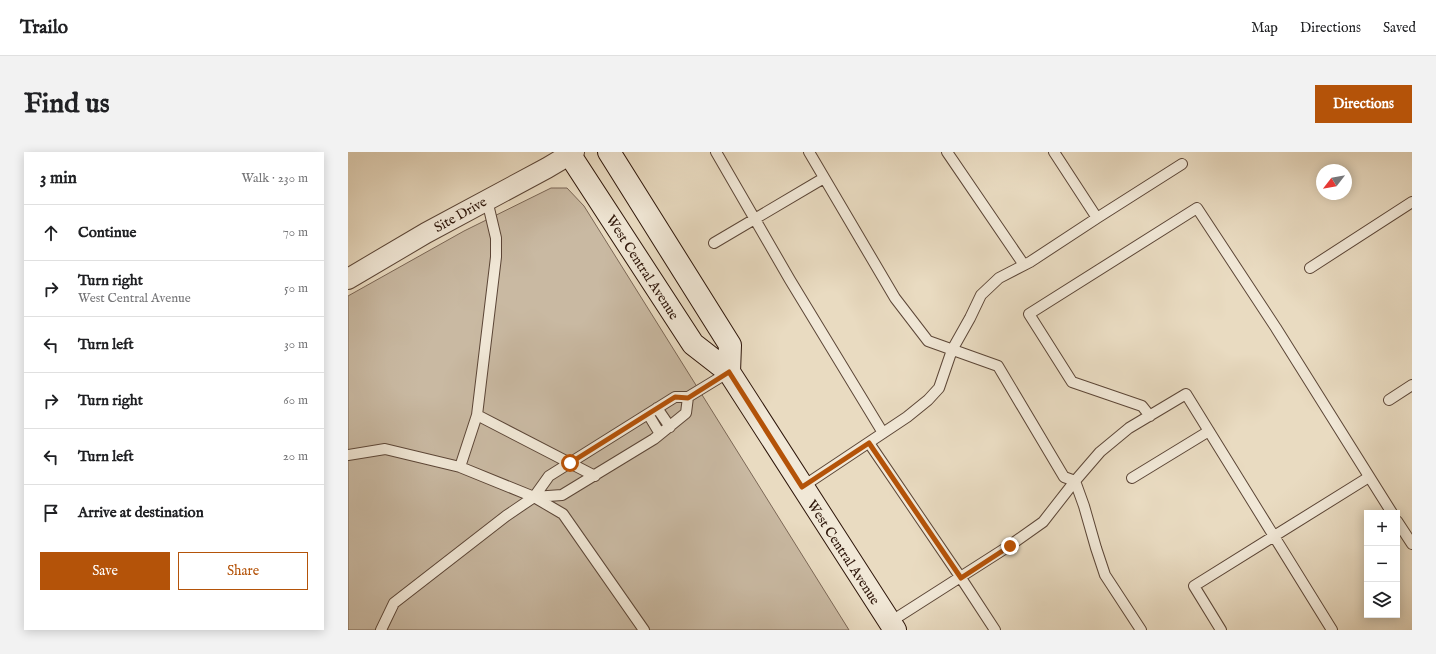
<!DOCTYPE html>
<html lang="en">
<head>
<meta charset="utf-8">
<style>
	:root { --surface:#fff; --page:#f2f2f2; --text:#202124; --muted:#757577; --line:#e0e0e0; --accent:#b45309 }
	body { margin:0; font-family:"IM FELL English",serif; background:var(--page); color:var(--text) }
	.controls { position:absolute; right:12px; bottom:12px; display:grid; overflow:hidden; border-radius:0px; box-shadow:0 2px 10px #0003 }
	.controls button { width:36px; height:36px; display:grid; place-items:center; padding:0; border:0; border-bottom:1px solid var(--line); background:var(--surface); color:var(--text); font:20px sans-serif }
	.compass { position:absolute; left:968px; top:12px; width:36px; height:36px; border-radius:50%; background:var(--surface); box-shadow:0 2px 10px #0003; rotate:239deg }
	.stop { position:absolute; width:12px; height:12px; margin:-9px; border:3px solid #b45309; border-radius:50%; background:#fff }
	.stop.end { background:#b45309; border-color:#fff; box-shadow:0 1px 4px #0008 }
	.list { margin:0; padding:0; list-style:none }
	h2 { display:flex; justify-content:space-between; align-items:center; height:52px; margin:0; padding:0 16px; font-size:17px }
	h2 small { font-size:13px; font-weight:400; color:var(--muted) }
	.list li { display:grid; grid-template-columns:26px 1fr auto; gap:12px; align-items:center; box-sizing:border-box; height:56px; padding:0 16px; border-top:1px solid var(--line) }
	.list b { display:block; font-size:15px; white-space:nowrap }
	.list p { margin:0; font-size:13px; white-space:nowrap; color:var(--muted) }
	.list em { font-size:13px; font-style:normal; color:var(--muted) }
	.actions { display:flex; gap:8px; padding:12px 16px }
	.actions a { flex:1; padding:9px 0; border:1px solid var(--accent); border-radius:0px; text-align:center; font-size:14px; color:var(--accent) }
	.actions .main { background:var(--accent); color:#fff }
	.icon { flex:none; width:22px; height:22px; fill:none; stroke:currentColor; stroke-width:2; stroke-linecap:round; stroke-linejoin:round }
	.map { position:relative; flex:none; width:1064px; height:478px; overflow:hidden; border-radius:0px }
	header { display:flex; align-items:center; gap:24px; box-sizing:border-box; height:56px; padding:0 20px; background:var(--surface); border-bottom:1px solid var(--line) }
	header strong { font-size:19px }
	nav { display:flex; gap:22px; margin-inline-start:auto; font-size:14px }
	.intro { display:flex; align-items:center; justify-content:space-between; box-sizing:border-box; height:96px; padding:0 24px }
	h1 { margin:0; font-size:28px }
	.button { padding:10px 18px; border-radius:0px; background:var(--accent); color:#fff; font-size:14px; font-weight:700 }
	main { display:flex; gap:24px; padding:0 24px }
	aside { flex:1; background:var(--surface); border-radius:0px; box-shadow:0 2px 10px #0003 }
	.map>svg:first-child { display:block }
</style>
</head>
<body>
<header>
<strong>Trailo</strong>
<nav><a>Map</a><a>Directions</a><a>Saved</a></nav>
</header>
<div class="intro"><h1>Find us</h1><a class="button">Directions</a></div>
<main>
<aside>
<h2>3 min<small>Walk · 230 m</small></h2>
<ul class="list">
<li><svg class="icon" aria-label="ahead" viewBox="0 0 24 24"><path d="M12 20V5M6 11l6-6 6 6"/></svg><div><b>Continue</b></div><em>70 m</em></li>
<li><svg class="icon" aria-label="right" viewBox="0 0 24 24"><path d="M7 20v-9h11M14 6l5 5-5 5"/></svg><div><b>Turn right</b><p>West Central Avenue</p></div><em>50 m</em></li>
<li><svg class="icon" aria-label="left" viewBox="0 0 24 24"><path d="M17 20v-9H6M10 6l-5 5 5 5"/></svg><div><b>Turn left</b></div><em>30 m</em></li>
<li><svg class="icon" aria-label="right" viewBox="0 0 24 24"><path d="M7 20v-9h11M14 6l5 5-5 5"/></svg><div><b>Turn right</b></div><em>60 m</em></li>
<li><svg class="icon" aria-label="left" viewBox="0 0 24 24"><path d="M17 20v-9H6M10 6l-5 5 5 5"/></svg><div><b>Turn left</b></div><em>20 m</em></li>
<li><svg class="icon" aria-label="arrive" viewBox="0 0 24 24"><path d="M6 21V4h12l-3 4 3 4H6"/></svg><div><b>Arrive at destination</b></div></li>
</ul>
<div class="actions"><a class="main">Save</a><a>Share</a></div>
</aside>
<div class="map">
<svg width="1064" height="478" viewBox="0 0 1064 478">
	<rect width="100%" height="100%" fill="#e9dbc1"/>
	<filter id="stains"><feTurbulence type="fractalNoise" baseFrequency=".005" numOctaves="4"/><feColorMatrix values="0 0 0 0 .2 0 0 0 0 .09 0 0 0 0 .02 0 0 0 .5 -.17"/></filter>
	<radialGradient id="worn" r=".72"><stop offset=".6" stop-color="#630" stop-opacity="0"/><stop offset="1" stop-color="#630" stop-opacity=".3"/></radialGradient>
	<path fill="#c9b9a2" stroke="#7b6756" d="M 203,36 L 219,36 L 236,54 L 501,478 L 0,478 L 0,144 L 116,79 Z"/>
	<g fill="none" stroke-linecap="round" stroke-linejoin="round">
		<g stroke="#5c4637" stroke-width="12">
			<path id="lane" d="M 368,0 L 442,128 L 535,281
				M 461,0 L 547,146 L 580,189 L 650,214 L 716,325 L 727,329 L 736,354 L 748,396 L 757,423 L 793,478
				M 599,0 L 676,113
				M 749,66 L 834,12
				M 366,91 L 476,26
				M 962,116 L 1064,50
				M 340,245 L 338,261 L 306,287 L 214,343 L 186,345 L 201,324 L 327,245 L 340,245 L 381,220
				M 1041,248 L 1064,233
				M 309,256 L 322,275
				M 300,262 L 312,282
				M 129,263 L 148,105 L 148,86 L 139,48
				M 802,264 L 794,254 L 724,230 L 681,162 L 849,56 L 928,176 L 1044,361
				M 521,291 L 613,426 L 647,478
				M 0,303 L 37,297 L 112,315 L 186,345 L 215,362 L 296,478
				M 112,315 L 129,263 L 247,324
				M 784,326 L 861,279
				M 454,335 L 559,265 L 580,248 L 591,236 L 604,198 L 622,166 L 633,143 L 651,126 L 682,110 L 749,66 L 706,0
				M 1049,369 L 1064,392
				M 542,470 L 661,394 L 695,370 L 727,329 L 752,300 L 781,276 L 838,242 L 984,478
				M 33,478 L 46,451 L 158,364 L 186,345
				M 873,478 L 846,434 L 1021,325"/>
		</g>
		<g stroke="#5c4637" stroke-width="22">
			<path id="street" d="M 0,127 L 78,81 L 199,16 L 226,0"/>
		</g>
		<g stroke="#2d1509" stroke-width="24">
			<path id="secondary" d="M 220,0 L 345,192 L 381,220 L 547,478
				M 261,0 L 382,193 L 381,220"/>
		</g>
		<use href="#lane" stroke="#f1e8d7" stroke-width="10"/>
		<use href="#street" stroke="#f1e8d7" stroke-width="20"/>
		<use href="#secondary" stroke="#f1e8d7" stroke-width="22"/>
	</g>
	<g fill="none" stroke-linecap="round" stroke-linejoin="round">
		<path stroke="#b45309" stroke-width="5" d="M 222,311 L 327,245 L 340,246 L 381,220 L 454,335 L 521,291 L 613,426 L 662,394"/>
	</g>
	<g text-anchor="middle" stroke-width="3.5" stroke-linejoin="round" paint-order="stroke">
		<g font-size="14" fill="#2d1509" stroke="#f1e8d7">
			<text transform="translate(112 62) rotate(-29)" y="5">Site Drive</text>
			<text transform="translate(295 115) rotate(57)" y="5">West Central Avenue</text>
			<text transform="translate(496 400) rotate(57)" y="5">West Central Avenue</text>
		</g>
	</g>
	<rect width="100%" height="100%" filter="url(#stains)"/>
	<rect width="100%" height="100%" fill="url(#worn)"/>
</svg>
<div class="controls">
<button>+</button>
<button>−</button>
<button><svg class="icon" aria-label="layers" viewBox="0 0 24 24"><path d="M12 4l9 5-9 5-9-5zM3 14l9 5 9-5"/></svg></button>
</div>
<svg class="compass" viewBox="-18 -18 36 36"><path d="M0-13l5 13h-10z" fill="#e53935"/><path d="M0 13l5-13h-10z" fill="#757577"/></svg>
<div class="stop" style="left:222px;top:311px"></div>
<div class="stop end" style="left:662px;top:394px"></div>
</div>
</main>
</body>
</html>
